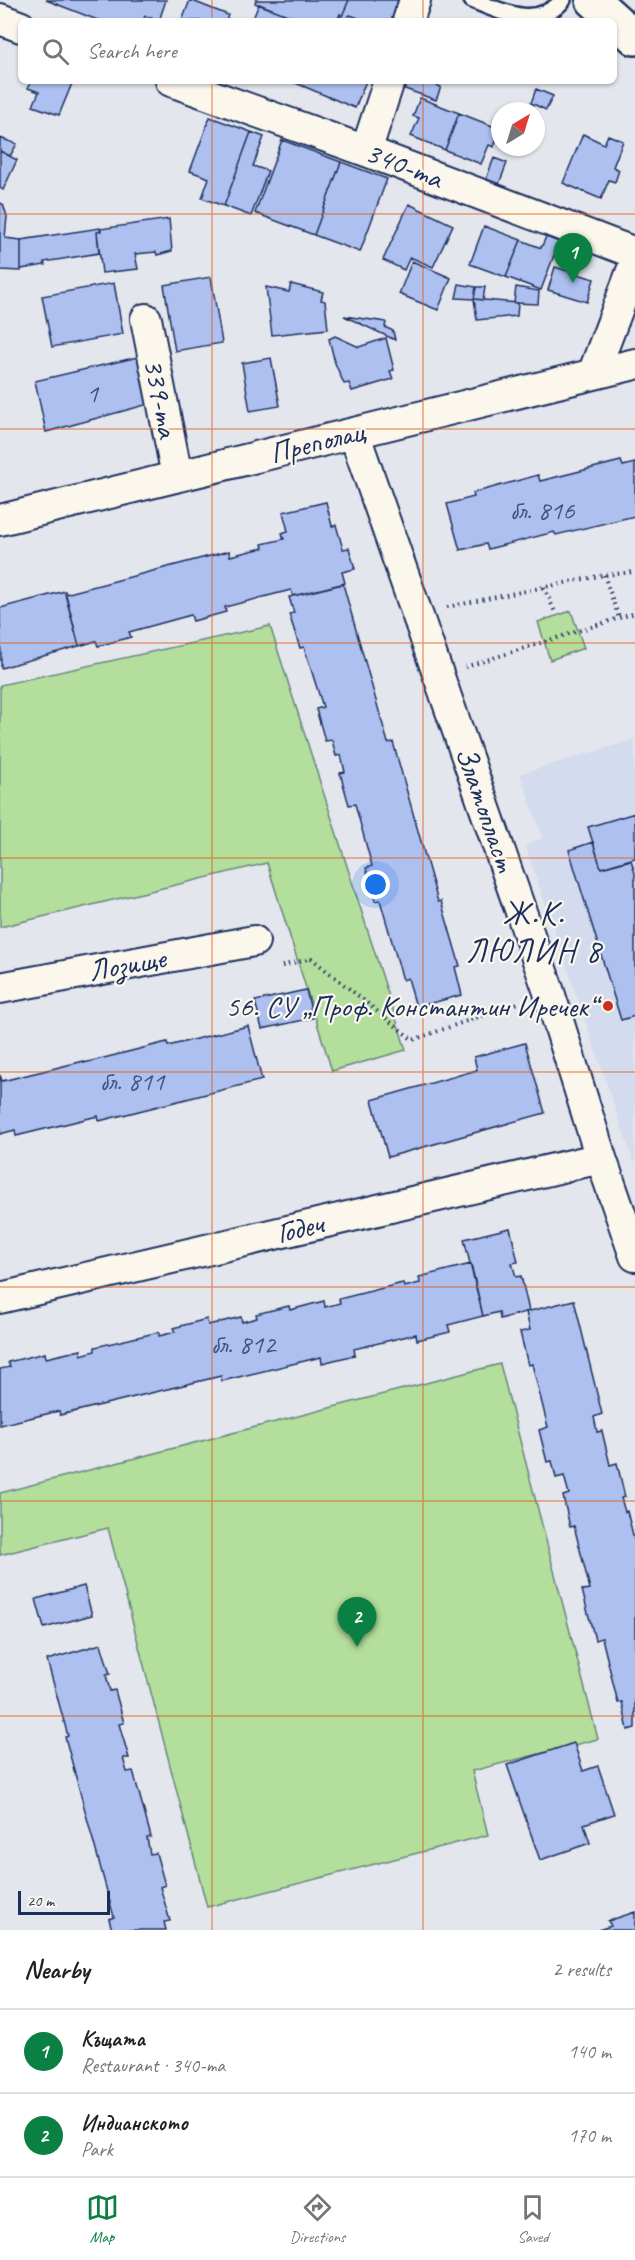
<!DOCTYPE html>
<html lang="en">
<head>
<meta charset="utf-8">
<style>
	:root { --surface:#fff; --page:#f6f6f6; --text:#202124; --muted:#757577; --line:#e0e0e0; --accent:#0b8043 }
	body { margin:0; font-family:Caveat,sans-serif; background:var(--page); color:var(--text) }
	.compass { position:absolute; left:491px; top:102px; width:54px; height:54px; border-radius:50%; background:var(--surface); box-shadow:0 2px 4px #0004; rotate:38deg }
	.scale { position:absolute; left:18px; bottom:15px; width:92px; box-sizing:border-box; padding-left:6px; border:3px solid #1b2f5e; border-top:0; font-size:16px; line-height:21px; white-space:nowrap; color:#1b2f5e; -webkit-text-stroke:4px #fbf7ec; paint-order:stroke }
	.you { position:absolute; left:376px; top:885px; width:21px; height:21px; margin:-15px; border:4px solid #fff; border-radius:50%; background:#1a73e8; box-shadow:0 0 0 9px #1a73e833 }
	.badge { display:grid; place-items:center; width:39px; height:39px; border-radius:50%; background:var(--accent); color:#fff; font-size:20px; font-weight:700 }
	.pin { position:absolute; translate:-50% -50px; filter:drop-shadow(0 2px 3px #0008) }
	.pin::after { content:''; position:absolute; top:32px; width:21px; height:18px; background:inherit; clip-path:polygon(0 0,100% 0,50% 100%) }
	.list { margin:0; padding:0; list-style:none }
	h2 { display:flex; justify-content:space-between; align-items:center; height:78px; margin:0; padding:0 24px; font-size:26px }
	h2 small { font-size:20px; font-weight:400; color:var(--muted) }
	.list li { display:grid; grid-template-columns:39px 1fr auto; gap:18px; align-items:center; box-sizing:border-box; height:84px; padding:0 24px; border-top:2px solid var(--line) }
	.list b { display:block; font-size:22px; white-space:nowrap }
	.list p { margin:0; font-size:20px; white-space:nowrap; color:var(--muted) }
	.list em { font-size:20px; font-style:normal; color:var(--muted) }
	.icon { flex:none; width:33px; height:33px; fill:none; stroke:currentColor; stroke-width:2; stroke-linecap:round; stroke-linejoin:round }
	.map { position:relative; flex:none; width:635px; height:1930px; overflow:hidden }
	.search { position:absolute; background:var(--surface); box-shadow:0 2px 4px #0004; left:18px; right:18px; top:18px; height:66px; display:flex; align-items:center; gap:15px; box-sizing:border-box; padding:0 21px; border-radius:9px; color:var(--muted); font-size:22px }
	.sheet { height:246px; background:var(--surface) }
	nav { display:flex; justify-content:space-around; align-items:center; box-sizing:border-box; height:84px; border-top:2px solid var(--line); background:var(--surface); font-size:16px; color:var(--muted) }
	nav a { display:grid; justify-items:center; gap:3px }
	nav .on { color:var(--accent) }
	.map>svg:first-child { display:block }
</style>
</head>
<body>
<div class="map">
<svg width="635" height="1930" viewBox="0 0 635 1930">
	<rect width="100%" height="100%" fill="#e4e6ed"/>
	<filter id="ink" filterUnits="userSpaceOnUse"><feTurbulence type="fractalNoise" baseFrequency=".0167" numOctaves="2"/><feDisplacementMap in="SourceGraphic" scale="12" xChannelSelector="R" yChannelSelector="G"/><feConvolveMatrix kernelMatrix="1 2 1 2 8 2 1 2 1" color-interpolation-filters="sRGB"/></filter>
	<g filter="url(#ink)">
		<path fill="#d4dbee" d="M 635,739 L 635,1166 L 525,845 L 543,838 L 520,774 Z"/>
		<path fill="#b3de9c" stroke="#67867d" stroke-width="1.5" d="M 571,611 L 584,648 L 550,660 L 538,622 Z
			M 270,626 L 406,1050 L 332,1071 L 267,863 L 0,927 L 0,685 Z
			M 500,1364 L 598,1739 L 472,1771 L 488,1835 L 207,1907 L 108,1528 L 0,1555 L 0,1493 Z"/>
		<path fill="#aec0f0" stroke="#1b2f5e" stroke-width="1.5" d="M 46,0 L 166,0 L 159,21 L 145,16 L 143,21 L 100,21 Z
			M 190,0 L 228,15 L 226,21 L 182,21 Z
			M 256,0 L 349,0 L 342,16 L 340,14 L 337,21 L 303,21 L 255,3 Z
			M 349,0 L 401,0 L 392,21 L 367,21 L 350,15 L 345,19 L 339,17 L 340,14 L 342,16 Z
			M 259,4 L 303,21 L 252,21 Z
			M 350,15 L 367,21 L 337,21 L 339,17 L 345,19 Z
			M 31,81 L 73,81 L 59,115 L 33,106 L 39,92 L 28,88 Z
			M 291,81 L 366,81 L 355,108 Z
			M 408,81 L 425,81 L 441,87 L 436,100 L 405,89 Z
			M 536,89 L 553,96 L 546,110 L 531,103 Z
			M 420,98 L 459,113 L 445,150 L 411,136 L 419,118 L 413,116 Z
			M 459,113 L 500,129 L 494,147 L 489,145 L 481,164 L 445,150 Z
			M 210,117 L 251,132 L 224,206 L 202,198 L 209,178 L 190,171 Z
			M 251,132 L 264,137 L 253,166 L 268,171 L 251,216 L 224,206 Z
			M 583,134 L 604,144 L 608,135 L 623,141 L 613,167 L 619,170 L 615,182 L 609,180 L 601,199 L 563,183 Z
			M 0,138 L 17,144 L 10,156 L 0,151 Z
			M 282,140 L 341,162 L 314,235 L 255,213 Z
			M 0,151 L 17,160 L 3,190 L 0,188 Z
			M 494,158 L 507,163 L 499,184 L 486,179 Z
			M 341,162 L 387,179 L 360,252 L 314,235 Z
			M 0,203 L 3,204 L 7,216 L 5,238 L 21,240 L 21,271 L 0,270 Z
			M 409,204 L 453,225 L 433,267 L 410,257 L 404,270 L 383,260 Z
			M 169,219 L 172,251 L 157,255 L 156,252 L 135,254 L 138,269 L 102,273 L 97,232 L 101,231 L 100,229 Z
			M 484,226 L 521,240 L 506,277 L 470,264 Z
			M 100,228 L 101,231 L 97,232 L 99,253 L 44,262 L 45,265 L 21,269 L 21,240 Z
			M 546,237 L 559,242 L 541,290 L 506,277 L 521,240 L 541,248 Z
			M 412,261 L 451,278 L 438,310 L 399,294 Z
			M 555,267 L 594,279 L 587,302 L 548,290 Z
			M 211,277 L 222,343 L 175,351 L 164,285 Z
			M 114,283 L 123,334 L 52,347 L 42,296 Z
			M 291,284 L 323,292 L 321,300 L 325,301 L 328,329 L 272,335 L 266,287 L 289,292 Z
			M 459,284 L 476,287 L 474,299 L 456,298 Z
			M 476,287 L 485,287 L 483,300 L 474,299 Z
			M 516,287 L 539,291 L 538,304 L 514,303 Z
			M 474,299 L 518,303 L 517,316 L 477,320 Z
			M 344,316 L 386,322 L 385,327 L 393,331 L 395,340 Z
			M 335,336 L 359,347 L 386,338 L 394,370 L 390,371 L 393,379 L 352,391 L 349,383 L 344,384 L 335,363 L 329,339 Z
			M 138,357 L 149,404 L 46,432 L 35,381 Z
			M 271,358 L 280,406 L 250,411 L 242,363 Z
			M 621,461 L 623,466 L 635,463 L 635,516 L 556,535 L 554,532 L 488,549 L 486,544 L 460,550 L 447,504 L 474,497 L 473,493 L 538,475 L 540,481 Z
			M 326,502 L 332,526 L 336,525 L 343,549 L 349,548 L 355,569 L 342,572 L 345,583 L 293,596 L 291,590 L 225,607 L 226,612 L 193,621 L 191,615 L 129,632 L 131,637 L 98,646 L 96,641 L 79,646 L 65,594 L 229,551 L 230,556 L 263,548 L 262,544 L 284,539 L 282,533 L 288,531 L 283,512 Z
			M 343,584 L 388,743 L 393,742 L 438,902 L 441,901 L 460,966 L 455,967 L 462,995 L 416,1007 L 408,978 L 403,980 L 380,900 L 375,901 L 366,868 L 372,866 L 355,804 L 349,805 L 340,773 L 345,772 L 341,755 L 336,756 L 332,740 L 325,741 L 316,709 L 323,707 L 304,647 L 300,648 L 289,614 L 294,613 L 289,597 Z
			M 65,591 L 79,646 L 1,668 L 0,608 Z
			M 635,813 L 635,858 L 601,868 L 588,827 Z
			M 593,842 L 601,868 L 631,860 L 635,873 L 635,1016 L 621,1020 L 569,850 Z
			M 306,990 L 313,1018 L 262,1029 L 255,1001 Z
			M 248,1026 L 262,1080 L 99,1121 L 98,1116 L 16,1136 L 15,1130 L 0,1134 L 0,1075 L 2,1081 L 84,1061 L 84,1063 L 167,1042 L 168,1046 Z
			M 525,1043 L 545,1113 L 388,1157 L 372,1100 L 477,1070 L 474,1057 Z
			M 510,1228 L 518,1262 L 512,1263 L 516,1277 L 521,1276 L 529,1311 L 500,1319 L 499,1312 L 483,1316 L 464,1239 Z
			M 471,1264 L 483,1316 L 448,1325 L 450,1332 L 417,1340 L 416,1334 L 354,1349 L 355,1355 L 322,1363 L 321,1357 L 222,1381 L 221,1376 L 60,1415 L 59,1411 L 0,1425 L 0,1369 L 10,1367 L 8,1362 L 45,1353 L 46,1358 L 81,1350 L 81,1355 L 95,1351 L 95,1347 L 159,1332 L 159,1336 L 175,1332 L 173,1328 L 207,1319 L 208,1325 L 241,1317 L 242,1322 L 257,1318 L 256,1314 L 289,1306 L 290,1310 L 324,1301 L 325,1307 L 340,1303 L 339,1299 L 403,1283 L 404,1287 L 420,1283 L 419,1277 Z
			M 574,1300 L 602,1414 L 594,1417 L 597,1432 L 602,1431 L 610,1465 L 617,1463 L 625,1497 L 621,1498 L 625,1512 L 627,1511 L 635,1543 L 635,1728 L 628,1730 L 622,1702 L 618,1703 L 602,1638 L 595,1640 L 582,1590 L 590,1589 L 574,1526 L 570,1527 L 563,1496 L 569,1494 L 564,1476 L 556,1478 L 552,1461 L 547,1462 L 539,1430 L 548,1427 L 532,1364 L 528,1365 L 520,1332 L 530,1330 L 526,1312 Z
			M 84,1586 L 92,1615 L 44,1628 L 36,1599 Z
			M 101,1644 L 110,1674 L 106,1675 L 110,1691 L 115,1690 L 124,1723 L 119,1724 L 129,1758 L 123,1758 L 127,1772 L 133,1771 L 151,1837 L 147,1838 L 150,1854 L 156,1853 L 165,1885 L 160,1887 L 170,1921 L 164,1922 L 166,1930 L 112,1930 L 109,1919 L 114,1917 L 65,1737 L 68,1736 L 47,1660 Z
			M 574,1743 L 583,1771 L 598,1766 L 614,1814 L 584,1824 L 590,1843 L 540,1860 L 507,1765 Z
			M 635,1912 L 635,1930 L 598,1930 L 611,1926 L 608,1921 Z"/>
		<g fill="none" stroke-linecap="round" stroke-linejoin="round">
			<g stroke="#1b2f5e" stroke-width="20">
				<path id="lane" d="M 472,0 C 502,12 537,30 563,0"/>
			</g>
			<g stroke="#1b2f5e" stroke-width="34">
				<path id="street" d="M 0,19 L 21,27
					M 408,21 L 415,0
					M 171,81 L 366,151 L 635,253
					M 366,151 L 389,81
					M 146,319 L 177,476
					M 593,374 L 635,263
					M 354,433 L 549,992 L 601,1158 L 635,1256
					M 0,520 L 635,364
					M 0,988 L 254,941
					M 0,1298 L 601,1158"/>
			</g>
			<g stroke="#1b2f5e" stroke-width="38">
				<path id="secondary" d="M 593,0 L 635,38"/>
			</g>
			<path stroke="#1b2f5e" stroke-width="4" stroke-dasharray="1.5 4.5" stroke-linecap="butt" d="M 604,575 L 619,618
				M 544,587 L 555,612
				M 447,607 L 604,575 L 635,572
				M 465,667 L 635,613
				M 282,966 L 311,958 L 413,1040 L 521,1002"/>
			<use href="#lane" stroke="#fbf7ec" stroke-width="15"/>
			<use href="#street" stroke="#fbf7ec" stroke-width="30"/>
			<use href="#secondary" stroke="#fbf7ec" stroke-width="33"/>
		</g>
	</g>
	<path fill="none" stroke="#de5710" stroke-width="1.5" stroke-opacity="0.55" d="M 212,0 L 212,21M 423,0 L 423,21M 212,81 L 212,1930M 423,81 L 423,1930M 0,214 L 635,214M 0,429 L 635,429M 0,643 L 635,643M 0,858 L 635,858M 0,1072 L 635,1072M 0,1287 L 635,1287M 0,1501 L 635,1501M 0,1716 L 635,1716"/>
	<circle fill="#c8321e" stroke="#fbf7ec" stroke-width="2" cx="608" cy="1006" r="6"/>
	<g text-anchor="middle" stroke-width="4.5" stroke-linejoin="round" paint-order="stroke">
		<g font-size="27" fill="#405382">
			<text x="92" y="402">1</text>
			<text x="542" y="519">бл. 816</text>
			<text x="132" y="1090">бл. 811</text>
			<text x="243" y="1353">бл. 812</text>
		</g>
		<g font-size="30" fill="#1b2f5e" stroke="#fbf7ec">
			<text transform="translate(404 165) rotate(21)" y="10">340-та</text>
			<text transform="translate(161 398) rotate(79)" y="10">339-та</text>
			<text transform="translate(317 442) rotate(-14)" y="10">Преполац</text>
			<text transform="translate(486 809) rotate(71)" y="10">Златопласт</text>
			<text transform="translate(127 964) rotate(-10)" y="10">Лозище</text>
			<text transform="translate(300 1228) rotate(-13)" y="10">Годеч</text>
		</g>
		<g font-size="30" fill="#1b2f5e" stroke="#fbf7ec" text-anchor="end">
			<text x="596" y="1016">56. СУ „Проф. Константин Иречек“</text>
		</g>
		<g font-size="33" letter-spacing="1.5" fill="#1b2f5e" stroke="#fbf7ec">
			<text x="534" y="924">Ж.К.<tspan x="534" dy="38">ЛЮЛИН 8</tspan></text>
		</g>
	</g>
</svg>
<svg class="compass" viewBox="-18 -18 36 36"><path d="M0-13l5 13h-10z" fill="#e53935"/><path d="M0 13l5-13h-10z" fill="#757577"/></svg>
<div class="scale">20 m</div>
<div class="you"></div>
<div class="pin badge" style="left:573px;top:283px">1</div>
<div class="pin badge" style="left:357px;top:1647px">2</div>
<div class="search"><svg class="icon" aria-label="search" viewBox="0 0 24 24"><circle cx="10" cy="10" r="6"/><path d="M15 15l6 6"/></svg>Search here</div>
</div>
<section class="sheet">
<h2>Nearby<small>2 results</small></h2>
<ul class="list">
<li><span class="badge">1</span><div><b>Къщата</b><p>Restaurant · 340-та</p></div><em>140 m</em></li>
<li><span class="badge">2</span><div><b>Индианското</b><p>Park</p></div><em>170 m</em></li>
</ul>
</section>
<nav>
<a class="on"><svg class="icon" aria-label="map" viewBox="0 0 24 24"><path d="M3 6l6-2 6 2 6-2v14l-6 2-6-2-6 2zM9 4v14M15 6v14"/></svg>Map</a>
<a><svg class="icon" aria-label="directions" viewBox="0 0 24 24"><path d="M12 3l9 9-9 9-9-9zM9 14v-3h6M13 9l2 2-2 2"/></svg>Directions</a>
<a><svg class="icon" aria-label="saved" viewBox="0 0 24 24"><path d="M7 4h10v16l-5-4-5 4z"/></svg>Saved</a>
</nav>
</body>
</html>
